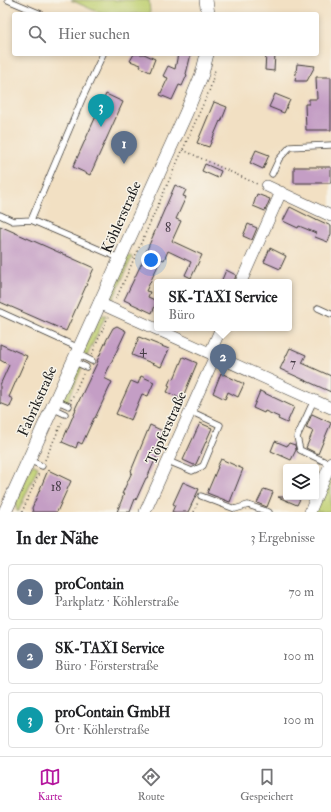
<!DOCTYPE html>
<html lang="de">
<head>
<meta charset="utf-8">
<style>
	:root { --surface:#fff; --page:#f6f6f6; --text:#202124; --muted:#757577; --line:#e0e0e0; --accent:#b5179e }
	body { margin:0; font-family:"IM FELL Double Pica",serif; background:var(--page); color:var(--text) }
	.controls { position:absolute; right:12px; bottom:12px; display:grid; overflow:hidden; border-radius:4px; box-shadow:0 2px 6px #0003 }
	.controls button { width:36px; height:36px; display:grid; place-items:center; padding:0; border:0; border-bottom:1px solid var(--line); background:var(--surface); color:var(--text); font:20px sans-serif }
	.you { position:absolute; left:151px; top:260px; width:14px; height:14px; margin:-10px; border:3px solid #fff; border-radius:50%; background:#1a73e8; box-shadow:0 0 0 6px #1a73e833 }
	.badge { display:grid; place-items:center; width:26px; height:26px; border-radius:50%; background:var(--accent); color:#fff; font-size:13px; font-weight:700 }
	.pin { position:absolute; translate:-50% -33px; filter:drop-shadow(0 1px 2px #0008) }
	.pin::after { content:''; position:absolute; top:21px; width:14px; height:12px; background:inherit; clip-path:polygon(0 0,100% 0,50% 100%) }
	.popup { position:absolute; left:154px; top:279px; width:138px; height:52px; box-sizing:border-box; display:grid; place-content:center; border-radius:4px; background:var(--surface); filter:drop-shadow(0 1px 3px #0005); font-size:13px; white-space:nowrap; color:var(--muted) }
	.popup b { font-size:15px; color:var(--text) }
	.popup::after { content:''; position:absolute; left:50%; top:100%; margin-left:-8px; border:8px solid transparent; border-top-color:var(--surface) }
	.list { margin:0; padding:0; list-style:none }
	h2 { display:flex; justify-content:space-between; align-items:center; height:52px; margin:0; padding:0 16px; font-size:17px }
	h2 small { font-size:13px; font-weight:400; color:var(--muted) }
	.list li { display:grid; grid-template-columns:26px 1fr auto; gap:12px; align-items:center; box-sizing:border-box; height:56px; margin:0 8px 8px; padding:0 8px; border:1px solid var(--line); border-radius:4px }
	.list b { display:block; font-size:15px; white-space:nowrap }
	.list p { margin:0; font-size:13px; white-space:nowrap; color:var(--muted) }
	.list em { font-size:13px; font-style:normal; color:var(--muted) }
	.icon { flex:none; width:22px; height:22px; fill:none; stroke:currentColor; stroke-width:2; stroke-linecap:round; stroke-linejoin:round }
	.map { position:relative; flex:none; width:331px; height:512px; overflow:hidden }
	.search { position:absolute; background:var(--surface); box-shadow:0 2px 6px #0003; left:12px; right:12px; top:12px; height:44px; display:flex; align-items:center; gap:10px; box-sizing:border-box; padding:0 14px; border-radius:4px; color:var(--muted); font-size:15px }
	.sheet { height:244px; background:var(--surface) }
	nav { display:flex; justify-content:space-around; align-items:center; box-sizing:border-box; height:56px; border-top:1px solid var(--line); background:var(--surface); font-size:11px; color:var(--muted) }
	nav a { display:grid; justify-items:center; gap:2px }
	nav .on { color:var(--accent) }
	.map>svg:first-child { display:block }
</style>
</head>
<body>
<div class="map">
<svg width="331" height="512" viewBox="0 0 331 512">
	<rect width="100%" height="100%" fill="#f7f3e8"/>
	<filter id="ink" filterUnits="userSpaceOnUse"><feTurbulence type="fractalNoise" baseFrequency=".025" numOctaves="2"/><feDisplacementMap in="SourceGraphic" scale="8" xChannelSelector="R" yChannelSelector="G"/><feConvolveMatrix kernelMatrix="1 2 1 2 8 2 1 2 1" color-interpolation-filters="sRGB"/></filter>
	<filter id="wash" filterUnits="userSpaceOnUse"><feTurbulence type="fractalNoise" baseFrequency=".012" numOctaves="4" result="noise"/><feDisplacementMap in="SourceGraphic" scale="16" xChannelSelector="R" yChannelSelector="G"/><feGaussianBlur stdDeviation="0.9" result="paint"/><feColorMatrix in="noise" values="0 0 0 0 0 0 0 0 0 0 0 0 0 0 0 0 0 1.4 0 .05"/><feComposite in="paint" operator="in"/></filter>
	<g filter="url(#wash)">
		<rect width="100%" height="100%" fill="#f2e0c3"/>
		<path fill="#c0d072" stroke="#6e7647" d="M 71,0 L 149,0 L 150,14 L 102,14 Z
			M 127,255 L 132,257 L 112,302 L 111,293 Z
			M 102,315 L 106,315 L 87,356 L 82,353 L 99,318 Z
			M 76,365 L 82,367 L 67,403 L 61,401 Z
			M 32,464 L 38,467 L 18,512 L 16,508 L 16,502 Z
			M 331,470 L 331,512 L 312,512 Z"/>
		<g id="blocks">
			<path fill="#c49ec5" d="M 134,54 L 144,54 L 155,59 L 150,72 L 140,67 L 141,65 L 130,61 Z
				M 178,54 L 191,54 L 186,74 L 187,75 L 182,86 L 179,85 L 172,100 L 160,95 L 168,78 L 163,76 L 168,66 L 175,69 Z
				M 266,54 L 275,54 L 274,71 L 265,70 Z
				M 297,64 L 315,66 L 307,81 L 295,81 Z
				M 316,77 L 331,77 L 331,130 L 306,130 L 305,104 L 309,104 L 309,99 L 317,99 Z
				M 106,94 L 123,102 L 90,175 L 73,167 Z
				M 275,94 L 290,100 L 284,113 L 269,107 Z
				M 214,102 L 227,107 L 221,122 L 220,121 L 209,147 L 197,143 Z
				M 256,150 L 269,155 L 263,169 L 250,163 Z
				M 205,164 L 221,171 L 218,178 L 202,171 Z
				M 294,167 L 331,167 L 331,183 L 294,183 Z
				M 175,185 L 186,190 L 183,196 L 186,197 L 176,219 L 181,221 L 172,241 L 202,255 L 191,278 L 185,275 L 191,262 L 168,251 L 164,260 L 161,259 L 146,291 L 150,292 L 148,297 L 157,301 L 152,313 L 124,300 L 147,252 L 146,252 Z
				M 257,194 L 270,199 L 265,211 L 253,206 Z
				M 290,207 L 316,220 L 316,219 L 331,226 L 331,234 L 328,242 L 315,237 L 316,233 L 299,226 L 298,228 L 283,221 Z
				M 248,224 L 257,228 L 252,240 L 243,236 Z
				M 0,226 L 94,268 L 66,331 L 0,302 Z
				M 270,248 L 286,256 L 280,269 L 264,262 Z
				M 226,270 L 236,275 L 234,282 L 221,282 Z
				M 117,326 L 126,331 L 104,378 L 112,382 L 95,418 L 94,418 L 82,444 L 78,442 L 76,448 L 62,442 L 76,409 L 75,409 L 98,361 L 97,361 L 107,339 L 113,328 Z
				M 139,337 L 169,349 L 161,367 L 132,355 Z
				M 0,344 L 27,356 L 9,397 L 13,399 L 10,407 L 0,403 L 0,385 L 9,365 L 0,360 Z
				M 290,348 L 306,355 L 302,363 L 331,376 L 331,392 L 280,369 Z
				M 183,357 L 197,363 L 182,399 L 167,392 L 170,386 L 168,385 L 171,378 L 174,379 Z
				M 221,373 L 244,384 L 238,397 L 228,392 L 225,399 L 213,393 Z
				M 141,376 L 154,382 L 148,396 L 142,394 L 131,420 L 116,414 L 131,381 L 138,384 Z
				M 260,391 L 294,407 L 287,423 L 278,419 L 279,417 L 265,411 L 264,413 L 253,408 Z
				M 312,414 L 331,423 L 318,454 L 306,448 L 313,431 L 306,428 Z
				M 200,423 L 212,428 L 196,464 L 194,465 L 183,460 Z
				M 150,425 L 167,433 L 147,478 L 146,478 L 136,500 L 135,499 L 130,512 L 117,512 L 124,494 L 122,494 L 132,472 L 131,471 Z
				M 275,441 L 287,446 L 289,443 L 295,445 L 296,450 L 291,460 L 271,451 Z
				M 221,459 L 243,469 L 230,502 L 207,493 L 218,467 L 217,467 Z
				M 48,470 L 71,481 L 57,512 L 33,512 L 32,508 Z
				M 183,482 L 199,489 L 188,512 L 172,512 L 175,505 L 173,504 Z
				M 264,489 L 273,492 L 267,507 L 257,503 Z
				M 278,497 L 301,497 L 297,505 Z"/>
		</g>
	</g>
	<g filter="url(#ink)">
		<use href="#blocks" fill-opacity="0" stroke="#3c3935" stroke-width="1"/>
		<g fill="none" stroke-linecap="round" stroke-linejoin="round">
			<g stroke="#3c3935" stroke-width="7">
				<path id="service" d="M 8,0 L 41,14
					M 103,54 L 83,97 L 31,220 L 119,258
					M 272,174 L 279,159 L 290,147 L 331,145
					M 0,215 L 13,221 L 31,220
					M 318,308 L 331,314
					M 0,312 L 79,348
					M 78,354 L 92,361
					M 73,361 L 86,367
					M 55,400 L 69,406
					M 314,400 L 297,437 L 300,450 L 330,464
					M 52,408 L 65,414
					M 29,460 L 42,466
					M 168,461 L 192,471 L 203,466 L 220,425 L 190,411
					M 201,496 L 235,509 L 248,505 L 269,512"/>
			</g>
			<g stroke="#3c3935" stroke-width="12">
				<path id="minor" d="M 267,186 L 331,216
					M 241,282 L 281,192
					M 99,303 L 331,408
					M 210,353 L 221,328
					M 145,512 L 215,356
					M 310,512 L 331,462"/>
			</g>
			<g stroke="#3c3935" stroke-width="14">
				<path id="tertiary" d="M 206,0 L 208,14
					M 5,512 L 186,113 L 202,74 L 207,54"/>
			</g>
			<path stroke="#3c3935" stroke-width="1.5" stroke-dasharray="1 3" stroke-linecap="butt" d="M 183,150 L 257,184
				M 116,299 L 210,89 L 215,70
				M 92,354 L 108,317
				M 71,400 L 83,374
				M 45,460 L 63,420
				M 22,512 L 39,473
				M 194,512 L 198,502"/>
			<use href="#service" stroke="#fff" stroke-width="5.5"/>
			<use href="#minor" stroke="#fff" stroke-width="11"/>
			<use href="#tertiary" stroke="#fff" stroke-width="13"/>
		</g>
	</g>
	<g text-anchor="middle" stroke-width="3" stroke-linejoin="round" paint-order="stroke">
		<g font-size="13" fill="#463c46">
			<text x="168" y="232">8</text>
			<text x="143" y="354">4</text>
			<text x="293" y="367">7</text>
			<text x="56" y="491">18</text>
		</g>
		<g font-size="15" fill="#1c1c1c" stroke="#f7f3e8">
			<text transform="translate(121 217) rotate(-66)" y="5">Köhlerstraße</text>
			<text transform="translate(37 401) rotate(-66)" y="5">Fabrikstraße</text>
			<text transform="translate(166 428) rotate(-66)" y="5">Töpferstraße</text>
		</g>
	</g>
</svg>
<div class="controls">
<button><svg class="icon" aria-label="layers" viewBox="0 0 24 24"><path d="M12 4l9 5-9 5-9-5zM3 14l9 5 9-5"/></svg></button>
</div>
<div class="you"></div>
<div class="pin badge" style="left:124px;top:164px;background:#5c6f8a">1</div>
<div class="pin badge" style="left:223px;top:377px;background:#5c6f8a">2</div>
<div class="popup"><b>SK-TAXI Service</b>Büro</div>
<div class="pin badge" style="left:101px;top:127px;background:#0f9aa8">3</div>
<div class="search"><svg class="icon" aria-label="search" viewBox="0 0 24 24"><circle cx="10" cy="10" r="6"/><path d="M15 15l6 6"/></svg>Hier suchen</div>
</div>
<section class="sheet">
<h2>In der Nähe<small>3 Ergebnisse</small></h2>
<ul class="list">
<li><span class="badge" style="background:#5c6f8a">1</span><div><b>proContain</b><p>Parkplatz · Köhlerstraße</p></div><em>70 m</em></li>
<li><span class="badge" style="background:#5c6f8a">2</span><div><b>SK-TAXI Service</b><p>Büro · Försterstraße</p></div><em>100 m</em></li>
<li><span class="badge" style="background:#0f9aa8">3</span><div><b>proContain GmbH</b><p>Ort · Köhlerstraße</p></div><em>100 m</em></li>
</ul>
</section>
<nav>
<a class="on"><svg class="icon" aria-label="map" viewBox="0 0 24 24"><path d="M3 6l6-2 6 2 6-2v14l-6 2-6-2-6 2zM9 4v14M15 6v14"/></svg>Karte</a>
<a><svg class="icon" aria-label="directions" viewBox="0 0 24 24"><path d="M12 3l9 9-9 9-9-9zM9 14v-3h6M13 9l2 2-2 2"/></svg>Route</a>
<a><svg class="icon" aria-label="saved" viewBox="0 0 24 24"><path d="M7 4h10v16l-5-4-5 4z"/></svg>Gespeichert</a>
</nav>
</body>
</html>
